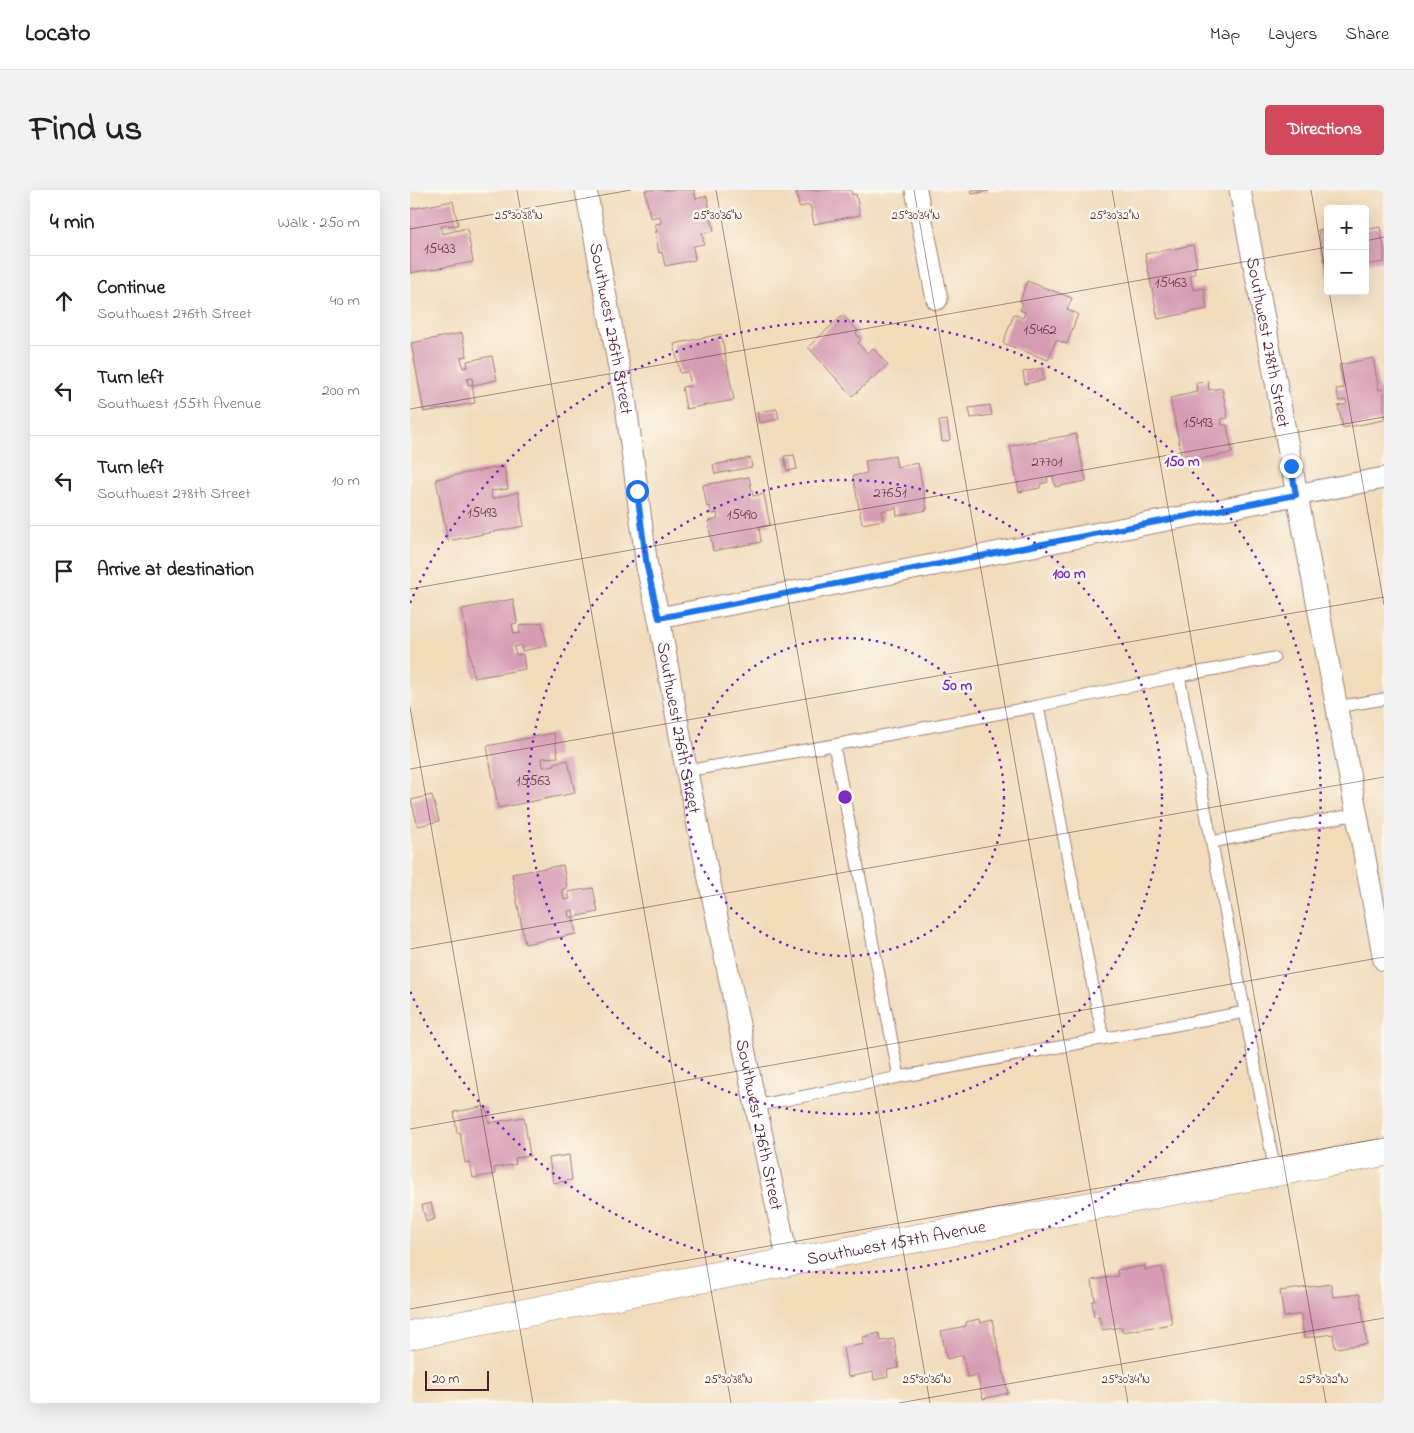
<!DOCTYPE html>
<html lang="en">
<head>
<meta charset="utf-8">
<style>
	:root { --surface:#fff; --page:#f2f2f2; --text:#222; --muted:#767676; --line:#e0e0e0; --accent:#d1495b }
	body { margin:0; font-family:"Indie Flower",sans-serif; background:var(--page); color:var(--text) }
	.controls { position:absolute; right:15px; top:15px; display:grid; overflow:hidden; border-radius:5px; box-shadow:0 5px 20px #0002 }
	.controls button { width:45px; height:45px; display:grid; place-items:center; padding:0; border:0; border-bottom:1px solid var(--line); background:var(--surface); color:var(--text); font:25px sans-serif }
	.scale { position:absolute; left:15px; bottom:12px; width:64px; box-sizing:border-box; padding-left:5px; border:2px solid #4a1f2b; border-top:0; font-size:14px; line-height:18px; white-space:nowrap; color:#4a1f2b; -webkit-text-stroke:4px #fbf7ec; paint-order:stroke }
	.stop { position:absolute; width:15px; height:15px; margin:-11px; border:4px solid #1a73e8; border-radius:50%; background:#fff }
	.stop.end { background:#1a73e8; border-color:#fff; box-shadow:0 1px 5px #0008 }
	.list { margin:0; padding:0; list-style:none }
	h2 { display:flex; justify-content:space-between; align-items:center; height:65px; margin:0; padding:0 20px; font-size:21px }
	h2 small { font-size:16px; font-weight:400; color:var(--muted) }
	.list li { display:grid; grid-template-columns:32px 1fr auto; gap:15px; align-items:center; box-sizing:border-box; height:90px; padding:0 20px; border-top:1px solid var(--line) }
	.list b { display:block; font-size:19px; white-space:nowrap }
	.list p { margin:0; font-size:16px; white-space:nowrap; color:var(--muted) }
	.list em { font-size:16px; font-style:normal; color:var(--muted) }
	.icon { flex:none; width:28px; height:28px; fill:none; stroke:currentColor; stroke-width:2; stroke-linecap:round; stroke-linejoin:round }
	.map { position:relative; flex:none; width:974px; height:1213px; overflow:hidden; border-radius:5px }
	header { display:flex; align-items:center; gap:30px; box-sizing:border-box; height:70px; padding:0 25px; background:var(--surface); border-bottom:1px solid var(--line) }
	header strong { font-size:24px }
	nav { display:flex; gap:28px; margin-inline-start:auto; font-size:18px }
	.intro { display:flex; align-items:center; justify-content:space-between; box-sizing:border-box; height:120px; padding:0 30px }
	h1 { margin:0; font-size:35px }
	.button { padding:12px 22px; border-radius:5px; background:var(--accent); color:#fff; font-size:18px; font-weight:700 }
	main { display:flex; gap:30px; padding:0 30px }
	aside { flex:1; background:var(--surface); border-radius:5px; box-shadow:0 5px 20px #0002 }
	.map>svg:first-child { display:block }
</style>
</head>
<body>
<header>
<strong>Locato</strong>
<nav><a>Map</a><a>Layers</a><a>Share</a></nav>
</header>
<div class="intro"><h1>Find us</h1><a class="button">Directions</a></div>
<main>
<aside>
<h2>4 min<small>Walk · 250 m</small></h2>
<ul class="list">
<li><svg class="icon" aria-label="ahead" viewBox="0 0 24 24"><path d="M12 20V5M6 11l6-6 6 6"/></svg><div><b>Continue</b><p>Southwest 276th Street</p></div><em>40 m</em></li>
<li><svg class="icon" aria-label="left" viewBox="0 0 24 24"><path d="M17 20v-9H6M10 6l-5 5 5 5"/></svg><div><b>Turn left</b><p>Southwest 155th Avenue</p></div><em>200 m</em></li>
<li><svg class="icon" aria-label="left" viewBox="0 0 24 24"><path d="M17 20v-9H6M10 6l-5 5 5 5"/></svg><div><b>Turn left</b><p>Southwest 278th Street</p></div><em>10 m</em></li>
<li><svg class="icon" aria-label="arrive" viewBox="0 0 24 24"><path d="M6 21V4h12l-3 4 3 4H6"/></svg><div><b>Arrive at destination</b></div></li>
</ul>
</aside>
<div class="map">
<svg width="974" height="1213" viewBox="0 0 974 1213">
	<rect width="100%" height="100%" fill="#fbf7ec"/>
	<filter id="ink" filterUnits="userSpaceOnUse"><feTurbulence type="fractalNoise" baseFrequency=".02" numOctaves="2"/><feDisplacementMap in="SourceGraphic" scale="10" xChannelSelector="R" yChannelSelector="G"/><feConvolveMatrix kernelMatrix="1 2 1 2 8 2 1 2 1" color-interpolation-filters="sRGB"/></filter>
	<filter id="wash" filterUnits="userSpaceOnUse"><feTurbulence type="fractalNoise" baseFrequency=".0096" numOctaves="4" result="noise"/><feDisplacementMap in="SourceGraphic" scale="20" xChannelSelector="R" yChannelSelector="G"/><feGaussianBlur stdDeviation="1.12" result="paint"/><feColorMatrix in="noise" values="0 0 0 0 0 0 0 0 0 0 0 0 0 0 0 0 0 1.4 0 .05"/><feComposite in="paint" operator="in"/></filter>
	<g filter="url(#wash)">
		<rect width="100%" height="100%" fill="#f1dbbb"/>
		<g id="blocks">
			<path fill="#d69cb4" d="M 235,0 L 284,0 L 286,9 L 297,6 L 304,41 L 292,43 L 294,54 L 283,56 L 285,70 L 255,76 L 252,62 L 249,63 L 245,42 L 247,42 L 245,34 L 251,33 L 250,26 L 240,28 Z
				M 386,0 L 441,0 L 442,5 L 446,4 L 450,25 L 404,34 L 400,15 L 389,17 Z
				M 561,0 L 579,0 L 579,1 L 562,4 Z
				M 43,11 L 48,35 L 31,36 L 32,44 L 57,38 L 63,72 L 0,83 L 0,19 Z
				M 970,37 L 974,57 L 974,72 L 955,75 L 955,40 Z
				M 918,39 L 918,86 L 917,86 L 908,40 Z
				M 783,55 L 787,76 L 784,77 L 785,84 L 780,85 L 783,100 L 794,98 L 797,119 L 748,129 L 735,64 Z
				M 617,91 L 662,108 L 657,120 L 668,124 L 657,154 L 646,150 L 638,170 L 593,153 L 604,124 L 613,128 L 615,122 L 610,120 L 613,113 L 610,111 Z
				M 433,125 L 448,141 L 446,143 L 451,150 L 448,153 L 457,163 L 463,158 L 478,175 L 442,206 L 398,157 Z
				M 52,143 L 57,166 L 51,167 L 53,178 L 58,177 L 57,171 L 82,166 L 87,190 L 63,195 L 62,188 L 57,189 L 58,195 L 62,194 L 65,213 L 14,222 L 1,153 Z
				M 311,144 L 324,210 L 276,219 L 272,197 L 281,196 L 278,182 L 270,183 L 264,154 Z
				M 963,168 L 969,200 L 973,199 L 974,203 L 974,230 L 933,238 L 928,216 L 937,214 L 936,210 L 929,211 L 926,199 L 934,198 L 929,175 Z
				M 632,178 L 634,190 L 615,194 L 613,182 Z
				M 798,191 L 799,200 L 812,198 L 818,228 L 811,229 L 812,235 L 817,235 L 822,263 L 773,272 L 760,208 L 787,202 L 786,193 Z
				M 580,215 L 582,225 L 561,228 L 559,218 Z
				M 367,219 L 369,229 L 349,233 L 347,222 Z
				M 537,230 L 540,250 L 532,252 L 529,231 Z
				M 666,244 L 676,291 L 645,297 L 643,286 L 637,287 L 638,292 L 630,294 L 630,298 L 609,302 L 600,256 Z
				M 384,265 L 387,279 L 377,281 L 374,266 Z
				M 485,266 L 487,277 L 508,273 L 517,320 L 487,326 L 486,318 L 472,321 L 473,330 L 452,334 L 443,286 L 457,283 L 455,271 Z
				M 340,268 L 342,277 L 305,284 L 303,275 Z
				M 94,276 L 98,299 L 81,301 L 82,309 L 108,302 L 114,336 L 38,351 L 26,289 Z
				M 339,287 L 343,306 L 354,304 L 360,335 L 349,337 L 351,352 L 303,361 L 298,331 L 308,329 L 307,323 L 301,324 L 300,316 L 297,317 L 293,295 Z
				M 103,409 L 107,433 L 102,434 L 104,444 L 110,443 L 109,436 L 132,432 L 137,456 L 112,461 L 111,455 L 104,457 L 106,465 L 113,464 L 115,479 L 64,488 L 52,419 Z
				M 144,543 L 148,567 L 132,568 L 133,577 L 145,575 L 144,573 L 158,570 L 165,603 L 88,618 L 77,556 Z
				M 22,605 L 29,631 L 8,636 L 1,610 Z
				M 153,675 L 157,698 L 152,700 L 154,710 L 160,709 L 158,702 L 183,698 L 188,722 L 164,727 L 163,720 L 158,721 L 159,727 L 163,727 L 166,744 L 115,754 L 102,684 Z
				M 76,916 L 79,933 L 114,927 L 120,966 L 105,968 L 106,974 L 84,978 L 85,984 L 63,988 L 60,972 L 55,973 L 50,942 L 47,943 L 44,922 Z
				M 159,965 L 162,990 L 143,993 L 139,968 Z
				M 21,1013 L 25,1029 L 16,1032 L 12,1015 Z
				M 735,1076 L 735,1080 L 752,1077 L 762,1134 L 712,1142 L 712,1137 L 692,1140 L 689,1126 L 684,1127 L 682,1111 L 685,1111 L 682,1090 L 708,1086 L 707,1080 Z
				M 921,1094 L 923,1107 L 950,1104 L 957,1154 L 925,1158 L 923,1144 L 894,1148 L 891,1124 L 874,1127 L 870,1101 Z
				M 569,1129 L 570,1133 L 582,1130 L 598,1203 L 573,1209 L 567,1185 L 557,1187 L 553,1165 L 537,1169 L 531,1141 L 556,1136 L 556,1132 Z
				M 469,1143 L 471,1151 L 484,1149 L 489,1178 L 477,1180 L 478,1187 L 464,1190 L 463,1182 L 438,1187 L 433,1158 L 454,1154 L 453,1147 Z"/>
		</g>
	</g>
	<g filter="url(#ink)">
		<use href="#blocks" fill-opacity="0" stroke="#9e7d73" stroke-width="1"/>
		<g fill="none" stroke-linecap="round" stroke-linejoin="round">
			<g stroke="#9e7d73" stroke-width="13">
				<path id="service" d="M 628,516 L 769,486
					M 926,517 L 974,509
					M 424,555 L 628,516 L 693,848
					M 276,581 L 424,555 L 489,887 L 345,916
					M 802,652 L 947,624
					M 835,822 L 769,486 L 864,468
					M 489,887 L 835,822 L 865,982"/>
			</g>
			<g stroke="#9e7d73" stroke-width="23">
				<g id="minor">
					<path id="s1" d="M 176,0 L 216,215 L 237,377 L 249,428 L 274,568 L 378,1072"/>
					<path d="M 506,0 L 527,109"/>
					<path id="s2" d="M 830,0 L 974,770"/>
					<path d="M 249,428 L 974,288"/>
				</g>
			</g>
			<g stroke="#9e7d73" stroke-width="29">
				<g id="tertiary">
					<path id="s3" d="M 0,1145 L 378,1072 L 974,962"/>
				</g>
			</g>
			<use href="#service" stroke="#fff" stroke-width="11"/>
			<use href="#minor" stroke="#fff" stroke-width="21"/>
			<use href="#tertiary" stroke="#fff" stroke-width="28"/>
		</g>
	</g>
	<g fill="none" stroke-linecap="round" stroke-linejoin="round" filter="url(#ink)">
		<path stroke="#1a73e8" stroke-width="6" d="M 227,301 L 237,377 L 249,428 L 886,305 L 881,276"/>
	</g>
	<path fill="none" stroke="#4a1f2b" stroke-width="1" stroke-opacity="0.45" d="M 107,0 L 321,1213M 306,0 L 520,1213M 504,0 L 718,1213M 702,0 L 916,1213M 901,0 L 918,96M 0,39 L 221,0M 955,51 L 974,47M 919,101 L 974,415M 0,219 L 918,57M 0,399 L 974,227M 0,517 L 123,1213M 0,579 L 974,407M 0,759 L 974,587M 0,939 L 974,767M 0,1119 L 974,948M 489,1213 L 974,1128"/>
	<g fill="none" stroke="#7b2cbf" stroke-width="2.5" stroke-dasharray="2.5 5">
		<circle cx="435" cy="607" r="159"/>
		<circle cx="435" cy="607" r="317"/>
		<path d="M0 413A476 476 0 1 1 0 801"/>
	</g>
	<g text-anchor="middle" stroke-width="5" stroke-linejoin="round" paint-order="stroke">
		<g font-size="15" fill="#6d3e4d">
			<text x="30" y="63">15433</text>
			<text x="761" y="97">15463</text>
			<text x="630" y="144">15462</text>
			<text x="788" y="237">15493</text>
			<text x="637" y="276">27701</text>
			<text x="480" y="307">27651</text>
			<text x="72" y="327">15493</text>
			<text x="332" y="329">15490</text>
			<text x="123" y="595">15563</text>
		</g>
		<g font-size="18" fill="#4a1f2b" stroke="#fbf7ec">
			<text dy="6" stroke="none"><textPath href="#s1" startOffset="141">Southwest 276th Street</textPath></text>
			<text dy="6" stroke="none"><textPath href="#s2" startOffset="155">Southwest 278th Street</textPath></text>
			<text dy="6" stroke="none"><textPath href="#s1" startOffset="546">Southwest 276th Street</textPath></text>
			<text dy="6" stroke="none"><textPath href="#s1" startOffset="951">Southwest 276th Street</textPath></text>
			<text dy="6" stroke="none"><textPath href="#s3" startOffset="495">Southwest 157th Avenue</textPath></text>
		</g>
	</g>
	<g font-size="12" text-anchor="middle" fill="#4a1f2b" stroke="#fbf7ec" stroke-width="5" stroke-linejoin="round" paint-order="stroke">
		<text x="109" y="29">25°30'38"N</text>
		<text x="308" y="29">25°30'36"N</text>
		<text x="506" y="29">25°30'34"N</text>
		<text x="705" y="29">25°30'32"N</text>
		<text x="319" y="1193">25°30'38"N</text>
		<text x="517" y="1193">25°30'36"N</text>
		<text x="716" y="1193">25°30'34"N</text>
		<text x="914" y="1193">25°30'32"N</text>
	</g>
	<circle cx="435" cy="607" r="8" fill="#7b2cbf" stroke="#fbf7ec" stroke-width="2.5"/>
	<g font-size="15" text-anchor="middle" font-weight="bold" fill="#7b2cbf" stroke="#fbf7ec" stroke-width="5" stroke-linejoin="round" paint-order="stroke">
		<text x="772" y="276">150 m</text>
		<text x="659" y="388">100 m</text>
		<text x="547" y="500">50 m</text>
	</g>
</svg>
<div class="controls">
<button>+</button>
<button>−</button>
</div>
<div class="scale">20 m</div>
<div class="stop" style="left:227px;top:301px"></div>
<div class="stop end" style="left:881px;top:276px"></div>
</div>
</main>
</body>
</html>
